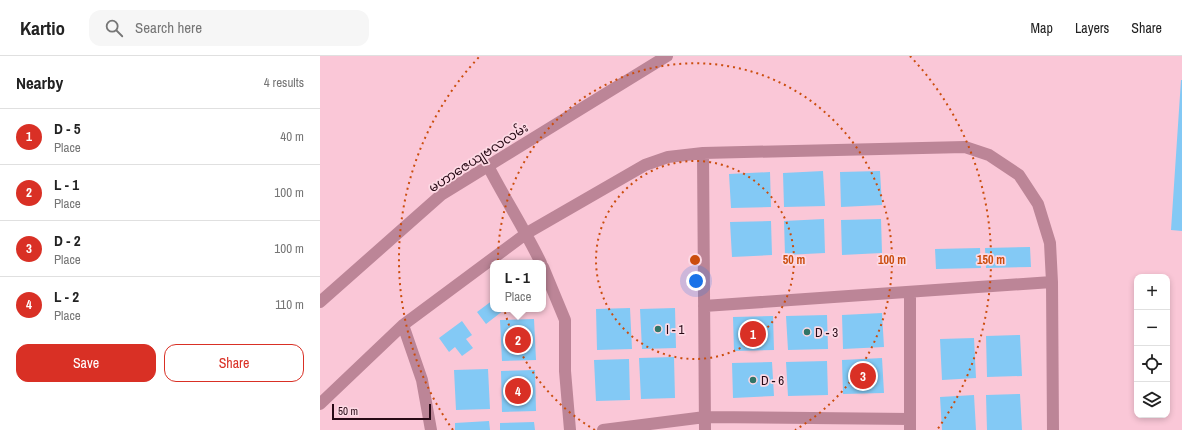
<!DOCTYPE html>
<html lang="en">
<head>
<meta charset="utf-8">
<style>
	:root { --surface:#fff; --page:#f6f6f6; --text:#222; --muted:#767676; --line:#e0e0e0; --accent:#d93025 }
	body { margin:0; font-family:"Archivo Narrow","Noto Sans Myanmar",sans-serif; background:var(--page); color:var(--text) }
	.controls { position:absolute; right:12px; bottom:12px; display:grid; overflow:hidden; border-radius:8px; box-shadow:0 2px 6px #0003 }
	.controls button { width:36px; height:36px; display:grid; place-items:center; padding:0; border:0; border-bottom:1px solid var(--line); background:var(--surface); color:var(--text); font:20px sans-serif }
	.scale { position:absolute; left:12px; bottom:10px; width:99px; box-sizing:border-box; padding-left:4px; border:2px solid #270915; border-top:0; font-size:11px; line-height:14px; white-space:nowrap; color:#270915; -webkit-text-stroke:3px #fdd9e4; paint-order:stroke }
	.you { position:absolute; left:376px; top:225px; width:14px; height:14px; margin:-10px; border:3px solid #fff; border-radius:50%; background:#1a73e8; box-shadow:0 0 0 6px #1a73e833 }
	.badge { display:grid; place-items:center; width:26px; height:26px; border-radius:50%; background:var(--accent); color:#fff; font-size:13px; font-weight:700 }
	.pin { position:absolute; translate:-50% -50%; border:2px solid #fff; box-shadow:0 1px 4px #0006 }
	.popup { position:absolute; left:170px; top:204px; width:56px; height:52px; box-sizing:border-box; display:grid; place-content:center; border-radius:8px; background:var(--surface); filter:drop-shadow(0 1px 3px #0005); font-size:13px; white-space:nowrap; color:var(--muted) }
	.popup b { font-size:15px; color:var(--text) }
	.popup::after { content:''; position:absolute; left:50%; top:100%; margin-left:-8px; border:8px solid transparent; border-top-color:var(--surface) }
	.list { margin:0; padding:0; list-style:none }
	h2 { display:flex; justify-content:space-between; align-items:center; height:52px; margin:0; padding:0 16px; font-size:17px }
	h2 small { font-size:13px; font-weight:400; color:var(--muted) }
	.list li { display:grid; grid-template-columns:26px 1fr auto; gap:12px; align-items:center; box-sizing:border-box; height:56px; padding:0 16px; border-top:1px solid var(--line) }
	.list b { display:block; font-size:15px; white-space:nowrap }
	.list p { margin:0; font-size:13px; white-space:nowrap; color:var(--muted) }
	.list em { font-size:13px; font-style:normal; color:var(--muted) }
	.actions { display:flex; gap:8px; padding:12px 16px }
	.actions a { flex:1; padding:9px 0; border:1px solid var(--accent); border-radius:12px; text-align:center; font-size:14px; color:var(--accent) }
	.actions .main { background:var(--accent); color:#fff }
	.icon { flex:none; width:22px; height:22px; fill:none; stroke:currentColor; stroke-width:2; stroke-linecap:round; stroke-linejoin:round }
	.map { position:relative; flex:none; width:862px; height:374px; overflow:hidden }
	header { display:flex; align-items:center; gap:24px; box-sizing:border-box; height:56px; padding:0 20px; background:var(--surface); border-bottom:1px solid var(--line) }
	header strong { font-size:19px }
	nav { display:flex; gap:22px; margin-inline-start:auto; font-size:14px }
	.search { width:280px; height:36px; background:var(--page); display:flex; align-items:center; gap:10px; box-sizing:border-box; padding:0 14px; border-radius:12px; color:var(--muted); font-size:15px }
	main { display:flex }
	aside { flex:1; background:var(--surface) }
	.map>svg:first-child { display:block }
</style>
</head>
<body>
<header>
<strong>Kartio</strong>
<div class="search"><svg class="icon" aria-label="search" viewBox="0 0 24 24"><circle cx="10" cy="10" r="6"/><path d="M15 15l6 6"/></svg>Search here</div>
<nav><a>Map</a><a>Layers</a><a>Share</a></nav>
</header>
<main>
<aside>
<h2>Nearby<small>4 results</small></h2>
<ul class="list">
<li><span class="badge">1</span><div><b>D - 5</b><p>Place</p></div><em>40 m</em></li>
<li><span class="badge">2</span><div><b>L - 1</b><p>Place</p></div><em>100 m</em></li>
<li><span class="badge">3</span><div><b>D - 2</b><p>Place</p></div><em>100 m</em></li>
<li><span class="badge">4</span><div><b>L - 2</b><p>Place</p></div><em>110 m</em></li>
</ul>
<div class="actions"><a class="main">Save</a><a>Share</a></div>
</aside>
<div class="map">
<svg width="862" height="374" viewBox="0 0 862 374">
	<rect width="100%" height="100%" fill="#fac7d7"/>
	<path fill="#83c9f5" d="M 861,24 L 862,24 L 862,175 L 851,174 Z
		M 503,115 L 505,150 L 464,151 L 463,117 Z
		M 560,115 L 562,149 L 521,151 L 520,116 Z
		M 450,116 L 451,151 L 411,152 L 409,118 Z
		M 504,163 L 505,197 L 465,199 L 464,165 Z
		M 561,163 L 562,197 L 522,199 L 521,164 Z
		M 451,165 L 452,199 L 412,201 L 410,166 Z
		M 710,191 L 711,211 L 666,212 L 665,192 Z
		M 660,192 L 661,212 L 616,213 L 615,193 Z
		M 173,244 L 173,253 L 183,253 L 184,254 L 166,268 L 157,256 Z
		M 310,252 L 312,293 L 277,294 L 276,253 Z
		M 355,252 L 356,292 L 322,293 L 320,253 Z
		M 562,257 L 564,291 L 523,293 L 522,259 Z
		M 507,259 L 508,293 L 468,294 L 466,260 Z
		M 453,260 L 454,294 L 414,295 L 413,261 Z
		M 214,263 L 216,304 L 182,305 L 180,264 Z
		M 142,265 L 152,279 L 146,283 L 153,292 L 142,300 L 135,291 L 129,296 L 119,282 Z
		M 700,279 L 702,320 L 667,321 L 666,280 Z
		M 654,282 L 656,322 L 622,324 L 620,283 Z
		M 354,301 L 355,342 L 321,343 L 319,302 Z
		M 562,302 L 564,337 L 523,338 L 522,304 Z
		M 309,303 L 310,344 L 276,345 L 274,304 Z
		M 507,305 L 508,339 L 468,340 L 466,306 Z
		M 452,306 L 454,340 L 413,342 L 412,307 Z
		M 168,313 L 170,353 L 136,354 L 134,314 Z
		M 215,314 L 216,355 L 182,356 L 181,315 Z
		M 700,338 L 702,374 L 667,374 L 666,339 Z
		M 654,339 L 656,374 L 622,374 L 620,341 Z
		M 169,365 L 170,374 L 135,374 L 135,367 Z
		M 214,366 L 215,374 L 180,374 L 180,367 Z"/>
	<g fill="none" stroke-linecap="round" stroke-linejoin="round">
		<path stroke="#bc8597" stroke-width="12" d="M 383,97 L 385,374
			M 168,110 C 185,143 205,174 221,207
			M 223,211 L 245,264 L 245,315 L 250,374
			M 590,236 L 590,374
			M 0,246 L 121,139 L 347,0
			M 384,250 L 732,226
			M 83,269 L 102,324 L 111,374
			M 0,348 L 83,269 L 207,177 L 325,109 L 348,101 L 383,97 L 645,91 L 669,99 L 699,119 L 718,148 L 730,187 L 732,226 L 733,374
			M 283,374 L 385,361 L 590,363"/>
	</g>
	<g fill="none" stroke="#cb4d0d" stroke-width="2" stroke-dasharray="2 4">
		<circle cx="375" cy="204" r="99"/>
		<path d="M275 374A197 197 0 1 1 475 374"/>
		<path d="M133 374A296 296 0 0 1 160 0M590 0A296 296 0 0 1 617 374"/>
	</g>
	<g fill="#317567" stroke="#fdd9e4" stroke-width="1.5">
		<circle cx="338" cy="273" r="4"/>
		<circle cx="487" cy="276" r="4"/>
		<circle cx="433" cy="324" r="4"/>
	</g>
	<g text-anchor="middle" stroke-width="3.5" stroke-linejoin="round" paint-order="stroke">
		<g font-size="13" fill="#270915" stroke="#fdd9e4">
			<text transform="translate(158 101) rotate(-33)" y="5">မဟာဇေယျဗလလမ်း</text>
		</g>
		<g font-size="13" fill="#270915" stroke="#fdd9e4" text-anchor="start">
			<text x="346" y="278">I - 1</text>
			<text x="495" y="281">D - 3</text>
			<text x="441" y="329">D - 6</text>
		</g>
	</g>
	<circle cx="375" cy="204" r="6" fill="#cb4d0d" stroke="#fdd9e4" stroke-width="2"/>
	<g font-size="12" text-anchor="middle" font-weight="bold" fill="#cb4d0d" stroke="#fdd9e4" stroke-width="3.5" stroke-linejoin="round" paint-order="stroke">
		<text x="474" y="208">50 m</text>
		<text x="572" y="208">100 m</text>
		<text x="671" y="208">150 m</text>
	</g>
</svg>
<div class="controls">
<button>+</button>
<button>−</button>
<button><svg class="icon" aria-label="locate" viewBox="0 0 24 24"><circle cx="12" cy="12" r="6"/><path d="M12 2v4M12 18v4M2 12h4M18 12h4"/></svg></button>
<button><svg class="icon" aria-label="layers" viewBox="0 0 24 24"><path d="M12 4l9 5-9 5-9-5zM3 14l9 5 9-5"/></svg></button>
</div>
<div class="scale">50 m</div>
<div class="you"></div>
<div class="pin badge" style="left:433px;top:278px">1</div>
<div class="pin badge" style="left:198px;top:284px">2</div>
<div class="popup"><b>L - 1</b>Place</div>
<div class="pin badge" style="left:543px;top:320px">3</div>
<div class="pin badge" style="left:198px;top:335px">4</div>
</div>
</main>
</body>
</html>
